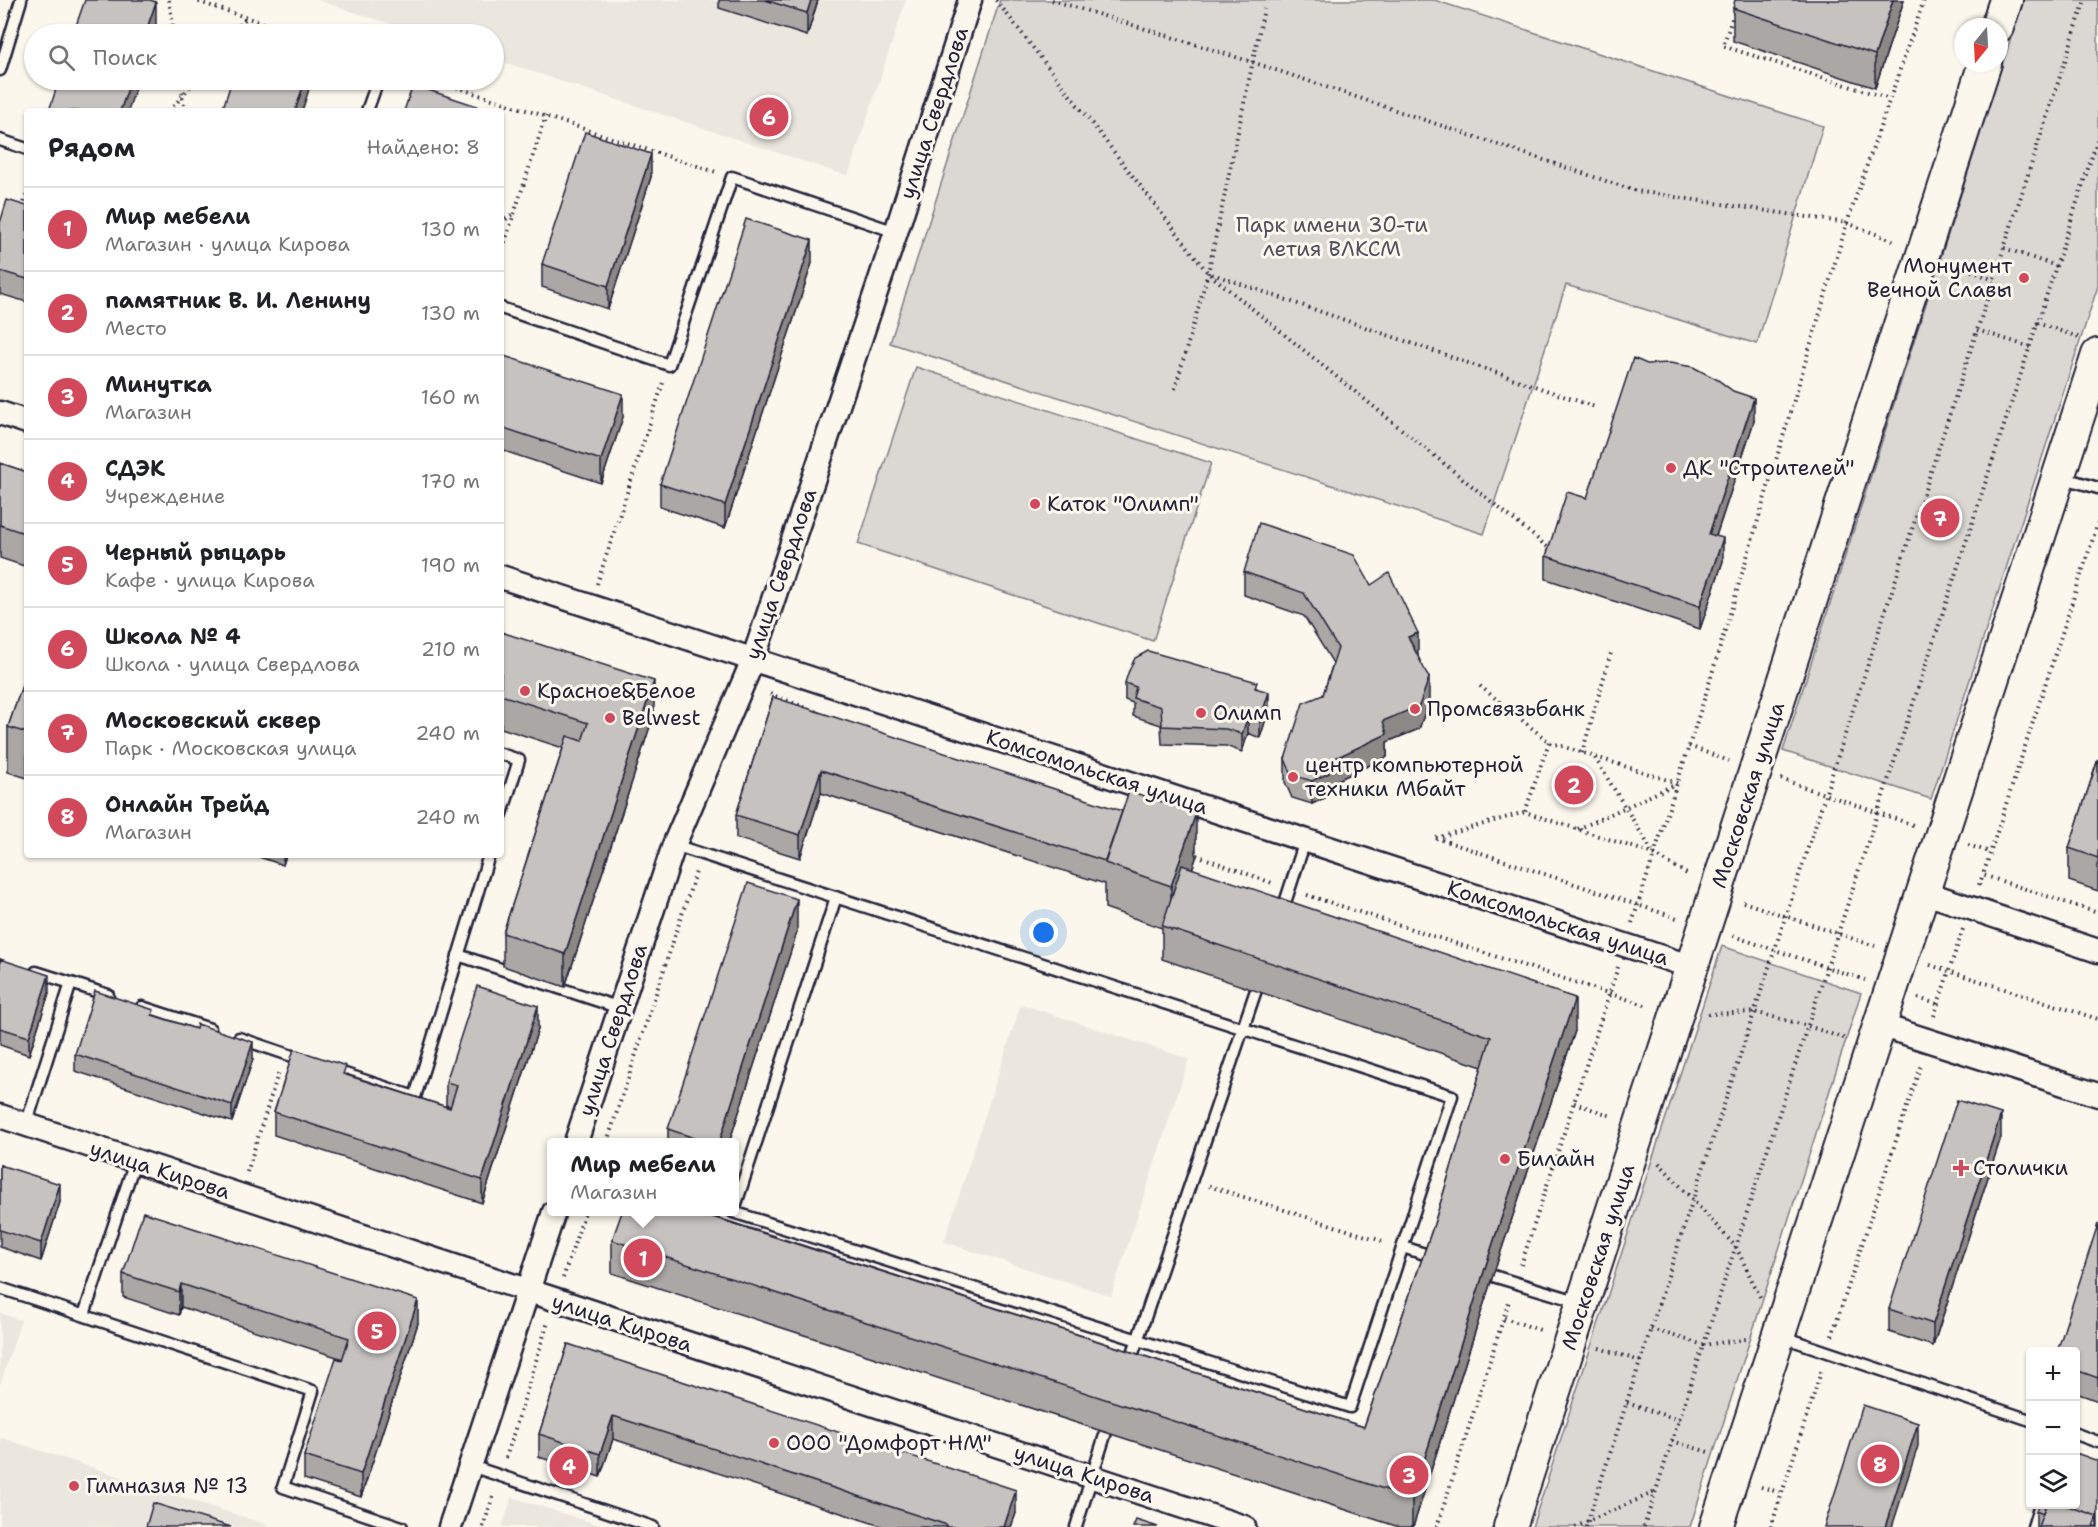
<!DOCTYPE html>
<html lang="ru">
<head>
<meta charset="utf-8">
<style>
	:root { --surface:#fff; --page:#f6f6f6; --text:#202124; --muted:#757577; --line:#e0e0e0; --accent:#d1495b }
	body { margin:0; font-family:"Shantell Sans",sans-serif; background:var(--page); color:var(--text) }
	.controls { position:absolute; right:18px; bottom:18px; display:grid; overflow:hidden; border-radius:6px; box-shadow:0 2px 4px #0004 }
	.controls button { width:54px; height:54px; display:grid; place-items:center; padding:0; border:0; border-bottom:2px solid var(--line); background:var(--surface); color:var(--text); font:30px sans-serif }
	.compass { position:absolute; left:1954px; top:18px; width:54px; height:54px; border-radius:50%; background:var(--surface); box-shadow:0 2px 4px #0004; rotate:198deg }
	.you { position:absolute; left:1044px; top:933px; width:21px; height:21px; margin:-15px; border:4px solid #fff; border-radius:50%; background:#1a73e8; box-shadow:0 0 0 9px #1a73e833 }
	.badge { display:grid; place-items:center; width:39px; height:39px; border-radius:50%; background:var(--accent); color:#fff; font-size:20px; font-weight:700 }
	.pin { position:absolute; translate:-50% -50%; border:3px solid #fff; box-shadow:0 2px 6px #0006 }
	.popup { position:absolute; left:547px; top:1138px; width:192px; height:78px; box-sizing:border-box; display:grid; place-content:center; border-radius:6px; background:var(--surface); filter:drop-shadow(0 2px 4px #0005); font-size:20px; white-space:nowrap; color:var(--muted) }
	.popup b { font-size:22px; color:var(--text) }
	.popup::after { content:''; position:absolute; left:50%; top:100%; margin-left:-12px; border:12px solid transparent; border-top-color:var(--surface) }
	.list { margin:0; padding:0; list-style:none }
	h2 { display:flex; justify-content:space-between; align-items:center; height:78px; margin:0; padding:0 24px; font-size:26px }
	h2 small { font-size:20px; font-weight:400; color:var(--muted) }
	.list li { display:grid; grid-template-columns:39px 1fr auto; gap:18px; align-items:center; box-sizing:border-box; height:84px; padding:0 24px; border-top:2px solid var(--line) }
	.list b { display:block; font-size:22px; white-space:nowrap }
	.list p { margin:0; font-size:20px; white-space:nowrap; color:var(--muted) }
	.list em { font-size:20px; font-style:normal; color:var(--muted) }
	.icon { flex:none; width:33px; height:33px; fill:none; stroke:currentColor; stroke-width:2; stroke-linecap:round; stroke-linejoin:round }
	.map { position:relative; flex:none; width:2098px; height:1527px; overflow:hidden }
	.search { position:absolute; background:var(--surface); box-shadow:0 2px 4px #0004; left:24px; top:24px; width:480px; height:66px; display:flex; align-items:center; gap:15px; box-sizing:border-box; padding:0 21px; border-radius:33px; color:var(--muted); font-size:22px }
	.panel { position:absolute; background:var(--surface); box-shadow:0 2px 4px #0004; left:24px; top:108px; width:480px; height:750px; border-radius:6px }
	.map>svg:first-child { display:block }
</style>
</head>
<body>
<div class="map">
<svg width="2098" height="1527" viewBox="0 0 2098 1527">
	<rect width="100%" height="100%" fill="#fbf7ec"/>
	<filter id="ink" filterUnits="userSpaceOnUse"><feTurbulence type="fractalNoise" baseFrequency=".0167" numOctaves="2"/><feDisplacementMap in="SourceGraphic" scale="12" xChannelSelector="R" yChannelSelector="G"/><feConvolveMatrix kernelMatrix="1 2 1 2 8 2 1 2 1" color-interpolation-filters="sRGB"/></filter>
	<g filter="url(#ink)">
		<path fill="#ebe7df" d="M 317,0 L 906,0 L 848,176 L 494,59 L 494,34 L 421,34 Z
			M 1021,1004 L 1189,1059 L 1111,1296 L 944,1242 Z
			M 0,1313 L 21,1320 L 0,1385 Z
			M 2,1438 L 274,1527 L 0,1527 L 0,1445 Z
			M 512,1497 L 605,1527 L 502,1527 Z"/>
		<path fill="#dbd8d3" stroke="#7e7d87" stroke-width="1.5" d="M 1000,0 L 1434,0 L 1823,126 L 1757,344 L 1566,285 L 1484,534 L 890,343 Z
			M 2023,0 L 2098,0 L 2098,286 L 1931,799 L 1783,751 Z
			M 916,367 L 1211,463 L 1153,641 L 858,544 Z
			M 1722,946 L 1861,993 L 1690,1527 L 1532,1527 Z"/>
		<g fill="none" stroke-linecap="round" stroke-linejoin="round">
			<g stroke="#22223b" stroke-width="15">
				<path id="service" d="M 0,70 L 21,0
					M 367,111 L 378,80
					M 0,140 L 27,149
					M 501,308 L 669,365 L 732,177 L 896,232
					M 2061,477 L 2098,488
					M 501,754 L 519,760 L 501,817
					M 674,845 L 1452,1096 L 1350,1407 L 733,1212
					M 1282,912 L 1305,841
					M 458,955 L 620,1008
					M 71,983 L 108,995
					M 142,1007 L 210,1029
					M 239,1038 L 304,1060
					M 333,1070 L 415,1097 L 489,855
					M 26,1125 L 71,983 L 36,972
					M 734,1210 L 836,897
					M 1403,1247 L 1434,1257
					M 1493,1276 L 1580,1302
					M 0,1288 L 313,1391 L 283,1487 L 402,1527
					M 84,1315 L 135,1161
					M 1780,1336 L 2030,1420
					M 1129,1365 L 1256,990
					M 2076,1434 L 2098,1442
					M 471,1466 L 653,1527
					M 1076,1527 L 1106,1432
					M 2033,1527 L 2040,1504"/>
			</g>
			<g stroke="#22223b" stroke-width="27">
				<path id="minor" d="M 0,413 L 27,422
					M 501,577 L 1692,967
					M 1923,892 L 2098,951
					M 1880,1025 L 2098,1095
					M 0,1116 L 1244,1527
					M 576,1142 L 674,845 L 753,660 L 896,232 L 970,0
					M 450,1527 L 554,1212"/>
			</g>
			<g stroke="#22223b" stroke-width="36">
				<path id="secondary" d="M 1997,27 L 2006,0
					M 1510,1527 L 1985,63
					M 1716,1527 L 2098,355"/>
			</g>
			<path stroke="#22223b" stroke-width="4" stroke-dasharray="1.5 4.5" stroke-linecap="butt" d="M 169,0 L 174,34
				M 193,0 L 297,34
				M 996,0 L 1208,273 L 1550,549
				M 1052,0 L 1252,62 L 1636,191 L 1847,223 L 1897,242
				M 1734,13 L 1723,46 L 1890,99
				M 232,34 L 246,18
				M 180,80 L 185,111
				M 434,80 L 716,172
				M 170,111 L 195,80
				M 22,208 L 27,194
				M 501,223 L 514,213
				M 2004,248 L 2056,266
				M 501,254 L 546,116
				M 1949,262 L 1994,280
				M 1212,274 L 1595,407
				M 2037,323 L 2078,337
				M 1977,330 L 2030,347
				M 1175,389 L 1208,273 L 1264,9
				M 2098,523 L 1983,875 L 2098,913
				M 597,584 L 663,383
				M 1480,686 L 1549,742 L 1677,783
				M 770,694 L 817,712
				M 1549,742 L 1525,812 L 1654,854 L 1690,876
				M 1689,746 L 1729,761
				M 1582,753 L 1611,653
				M 1595,758 L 1654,854
				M 1781,779 L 1916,826
				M 1578,829 L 1676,784
				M 1436,838 L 1677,918
				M 1436,838 L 1525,812
				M 1968,845 L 1990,852
				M 1191,853 L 1272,883
				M 1979,885 L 1983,875
				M 1307,895 L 1648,1006
				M 1743,902 L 1875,946
				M 1632,923 L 1708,687 L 1847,223 L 1924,0
				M 1733,936 L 1865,980
				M 1930,965 L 2098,1019
				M 1918,998 L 1937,1004
				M 1708,1014 L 1754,1012 L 1808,1026 L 1846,1039
				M 1934,1016 L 1963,929
				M 1574,1103 L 1612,1116
				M 607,1142 L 696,872
				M 1659,1163 L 1736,1247 L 1760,1297
				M 247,1172 L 279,1071
				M 1209,1186 L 1385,1242
				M 1521,1265 L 1618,967
				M 563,1278 L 585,1212
				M 1504,1318 L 1543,1331
				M 1651,1329 L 1704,1345 L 1746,1339
				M 1832,1336 L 1921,1064
				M 1599,1348 L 1640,1361
				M 1627,1403 L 1679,1420
				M 1672,1441 L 1708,1452 L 1711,1455
				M 506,1458 L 548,1322
				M 1761,1487 L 1782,1493
				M 483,1527 L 494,1494
				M 1437,1527 L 1509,1301
				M 1575,1527 L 1655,1492
				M 1586,1527 L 2085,0
				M 1644,1527 L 2098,138
				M 1771,1527 L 1822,1369"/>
			<use href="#service" stroke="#fbf7ec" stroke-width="10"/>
			<use href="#minor" stroke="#fbf7ec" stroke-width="22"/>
			<use href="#secondary" stroke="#fbf7ec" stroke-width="32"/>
		</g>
		<path fill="#aaa7a5" stroke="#22223b" stroke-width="1.5" d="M 719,0 L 818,0 L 807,36 L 719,8 Z
			M 1904,0 L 1875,88 L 1733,41 L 1733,8 Z
			M 651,177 L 608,309 L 542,287 L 542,264 Z
			M 27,206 L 27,302 L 0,294 L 0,223 Z
			M 812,263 L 725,528 L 660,507 L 660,484 Z
			M 501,355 L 623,417 L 601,483 L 501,450 Z
			M 1754,421 L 1716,536 L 1723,561 L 1700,629 L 1546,579 L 1546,556 Z
			M 0,463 L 27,472 L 27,567 L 0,558 Z
			M 1244,572 L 1371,585 L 1418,656 L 1429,701 L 1419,729 L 1387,742 L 1387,757 L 1329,784 L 1329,796 L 1312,804 L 1292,798 L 1285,782 L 1285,759 L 1323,695 L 1333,663 L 1304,616 L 1244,595 Z
			M 501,632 L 654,714 L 565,987 L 503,966 L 503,933 L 563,748 L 501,728 Z
			M 27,671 L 27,778 L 8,772 L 8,727 Z
			M 1125,683 L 1257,688 L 1269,709 L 1260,738 L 1248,733 L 1242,752 L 1226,746 L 1162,744 L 1161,725 L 1133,716 L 1133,703 L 1125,700 Z
			M 773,697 L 1196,858 L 1192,869 L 1575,1031 L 1493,1275 L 1413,1527 L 1399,1527 L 612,1273 L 612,1240 L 707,1212 L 706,1214 L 1364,1427 L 1434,1224 L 1482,1067 L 1162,959 L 1162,928 L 1105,908 L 1105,884 L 821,793 L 800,858 L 736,838 L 736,815 Z
			M 2098,759 L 2098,891 L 2069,881 L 2069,848 Z
			M 253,855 L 286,855 L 283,865 Z
			M 797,932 L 729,1143 L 668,1143 L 668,1129 Z
			M 0,959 L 49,993 L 29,1055 L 0,1045 Z
			M 154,1015 L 196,1029 L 253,1059 L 232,1122 L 75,1071 L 75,1054 Z
			M 538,1029 L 482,1203 L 274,1135 L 274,1112 L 346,1074 L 450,1108 L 450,1106 L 446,1105 L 446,1082 Z
			M 2001,1137 L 1933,1346 L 1889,1332 L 1889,1309 Z
			M 0,1165 L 60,1202 L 41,1261 L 0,1247 Z
			M 2098,1224 L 2098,1401 L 2076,1393 L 2076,1352 Z
			M 123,1274 L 418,1323 L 361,1497 L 304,1479 L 304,1456 L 343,1359 L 181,1307 L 179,1315 L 123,1297 Z
			M 568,1344 L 1016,1513 L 1011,1527 L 884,1527 L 613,1439 L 600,1477 L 539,1457 L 539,1434 Z
			M 2036,1511 L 2098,1527 L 2036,1527 Z"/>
		<path fill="#8b8886" stroke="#22223b" stroke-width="1.5" d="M 811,0 L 818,0 L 807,36 L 807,13 Z
			M 1893,0 L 1904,0 L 1875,88 L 1875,55 Z
			M 156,2 L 156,25 L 153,34 L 145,34 Z
			M 131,80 L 138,80 L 128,111 L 120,111 Z
			M 305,80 L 312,80 L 302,111 L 295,111 Z
			M 651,154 L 651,177 L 608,309 L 608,286 Z
			M 812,240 L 812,263 L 725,528 L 725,505 Z
			M 623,394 L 623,417 L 601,483 L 601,460 Z
			M 1754,398 L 1754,421 L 1709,557 L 1709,534 Z
			M 1723,538 L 1723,561 L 1700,629 L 1700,606 Z
			M 1418,633 L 1418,656 L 1408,637 Z
			M 1429,678 L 1429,701 L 1419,729 L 1387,742 L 1387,757 L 1329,784 L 1329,796 L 1312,804 L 1312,781 L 1325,763 L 1383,721 Z
			M 654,681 L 654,714 L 565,987 L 565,954 Z
			M 1269,692 L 1269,709 L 1260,738 L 1260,720 Z
			M 1248,716 L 1248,733 L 1242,752 L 1242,734 Z
			M 821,770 L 821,793 L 800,858 L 800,835 Z
			M 1196,813 L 1196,858 L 1171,931 L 1171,886 Z
			M 283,855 L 286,855 L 283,865 Z
			M 797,899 L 797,932 L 729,1143 L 719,1143 Z
			M 49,975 L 49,993 L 29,1055 L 29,1037 Z
			M 1575,998 L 1575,1031 L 1493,1275 L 1413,1527 L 1412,1527 L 1412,1498 L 1493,1243 Z
			M 538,1006 L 538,1029 L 482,1203 L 482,1180 Z
			M 253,1042 L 253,1059 L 232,1122 L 232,1105 Z
			M 2001,1114 L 2001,1137 L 1933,1346 L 1933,1324 Z
			M 60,1184 L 60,1202 L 41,1261 L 41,1243 Z
			M 181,1284 L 181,1307 L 179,1315 L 179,1292 Z
			M 418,1300 L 418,1323 L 361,1497 L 361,1474 Z
			M 613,1416 L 613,1439 L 600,1477 L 600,1454 Z
			M 1918,1423 L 1918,1446 L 1892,1527 L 1885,1527 Z
			M 1016,1490 L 1016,1513 L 1011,1527 L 1004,1527 Z"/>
		<path fill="#c6c2c0" stroke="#22223b" stroke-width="1.5" d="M 85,0 L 150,0 L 156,2 L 145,34 L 73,34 Z
			M 765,0 L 811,0 L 807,13 Z
			M 1735,0 L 1893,0 L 1875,55 L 1733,8 Z
			M 249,26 L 275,34 L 247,34 Z
			M 59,80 L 131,80 L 120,111 L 49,111 Z
			M 232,80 L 305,80 L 295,111 L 222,111 Z
			M 413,85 L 477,106 L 476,111 L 404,111 Z
			M 585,132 L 651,154 L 608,286 L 542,264 Z
			M 7,200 L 27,206 L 27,279 L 0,271 L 0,223 Z
			M 746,219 L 812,240 L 725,505 L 660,484 Z
			M 501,355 L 623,394 L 601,460 L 501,427 Z
			M 1633,358 L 1647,364 L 1670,363 L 1693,367 L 1718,380 L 1733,391 L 1754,398 L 1709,534 L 1723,538 L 1700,606 L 1546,556 L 1567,492 L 1587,498 Z
			M 0,463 L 27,472 L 27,534 L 0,525 Z
			M 1259,523 L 1354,555 L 1371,585 L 1389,573 L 1418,633 L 1408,637 L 1429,678 L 1419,706 L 1383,721 L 1387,734 L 1325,763 L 1329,773 L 1312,781 L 1292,775 L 1285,759 L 1303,703 L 1323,695 L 1338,648 L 1304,593 L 1244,572 Z
			M 501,632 L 654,681 L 565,954 L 503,933 L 567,736 L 582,741 L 588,723 L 501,695 Z
			M 1148,651 L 1257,682 L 1255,688 L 1269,692 L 1260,720 L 1248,716 L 1242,734 L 1226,729 L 1162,726 L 1161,707 L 1133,698 L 1136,687 L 1125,683 L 1128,673 L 1135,658 Z
			M 27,671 L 27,733 L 8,727 Z
			M 773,697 L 1122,811 L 1105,861 L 821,770 L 800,835 L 736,815 Z
			M 2098,759 L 2098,858 L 2069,848 Z
			M 1129,791 L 1196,813 L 1171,886 L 1105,863 Z
			M 1182,865 L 1575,998 L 1493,1243 L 1412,1498 L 612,1240 L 622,1212 L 697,1212 L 1364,1427 L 1434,1224 L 1491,1037 L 1162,926 Z
			M 748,883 L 797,899 L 719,1143 L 709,1143 L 668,1129 Z
			M 0,959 L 49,975 L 29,1037 L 0,1028 Z
			M 477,986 L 538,1006 L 482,1180 L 274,1112 L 294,1049 L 346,1066 L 343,1074 L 450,1108 L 457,1085 L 446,1082 Z
			M 95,991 L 154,1010 L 152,1015 L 196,1029 L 197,1024 L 253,1042 L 232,1105 L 75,1054 Z
			M 1957,1100 L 2001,1114 L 1933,1324 L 1889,1309 Z
			M 0,1165 L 60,1184 L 41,1243 L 0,1230 Z
			M 143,1212 L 418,1300 L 361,1474 L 304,1456 L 336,1358 L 342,1360 L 349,1338 L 181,1284 L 179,1292 L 123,1274 Z
			M 2098,1224 L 2098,1378 L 2076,1370 L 2076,1352 L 2057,1352 Z
			M 568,1344 L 1016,1490 L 1004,1527 L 946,1527 L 947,1525 L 613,1416 L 600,1454 L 539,1434 Z
			M 1863,1405 L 1918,1423 L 1885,1527 L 1824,1527 Z
			M 2076,1453 L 2098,1461 L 2098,1527 L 2097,1527 L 2097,1516 L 2062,1504 L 2076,1504 Z
			M 153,1503 L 231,1527 L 146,1527 Z
			M 2039,1504 L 2046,1504 L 2043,1514 L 2036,1511 Z
			M 2046,1504 L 2062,1504 L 2097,1516 L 2093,1527 L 2038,1527 Z
			M 1136,1520 L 1158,1527 L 1133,1527 Z"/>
	</g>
	<g fill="#d1495b" stroke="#fbf7ec" stroke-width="2">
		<circle cx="2024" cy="278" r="6"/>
		<circle cx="1671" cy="468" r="6"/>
		<circle cx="1035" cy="504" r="6"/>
		<circle cx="525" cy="691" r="6"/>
		<circle cx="1415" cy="709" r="6"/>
		<circle cx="1201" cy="713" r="6"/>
		<circle cx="610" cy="718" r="6"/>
		<circle cx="1293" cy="777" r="6"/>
		<circle cx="1505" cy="1159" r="6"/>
		<path d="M1958 1159h6v6h6v6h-6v6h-6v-6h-6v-6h6z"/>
		<circle cx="774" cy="1443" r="6"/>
		<circle cx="74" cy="1486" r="6"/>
	</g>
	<g text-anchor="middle" stroke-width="6" stroke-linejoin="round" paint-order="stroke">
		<g font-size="21" fill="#22223b" stroke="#fbf7ec">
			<text transform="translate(934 113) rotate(-72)" y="7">улица Свердлова</text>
			<text transform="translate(781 574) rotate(-71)" y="7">улица Свердлова</text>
			<text transform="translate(1097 772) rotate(18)" y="7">Комсомольская улица</text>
			<text transform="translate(1748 795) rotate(-72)" y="7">Московская улица</text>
			<text transform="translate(1558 923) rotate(18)" y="7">Комсомольская улица</text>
			<text transform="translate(613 1030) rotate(-72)" y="7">улица Свердлова</text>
			<text transform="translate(160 1170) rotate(18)" y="7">улица Кирова</text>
			<text transform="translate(1598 1257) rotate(-72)" y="7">Московская улица</text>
			<text transform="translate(622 1323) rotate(18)" y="7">улица Кирова</text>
			<text transform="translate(1084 1474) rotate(18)" y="7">улица Кирова</text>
		</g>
		<g font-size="21" fill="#505061" stroke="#fbf7ec">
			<text x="1332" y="232">Парк имени 30-ти<tspan x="1332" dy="24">летия ВЛКСМ</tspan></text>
		</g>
		<g font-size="21" fill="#22223b" stroke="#fbf7ec" text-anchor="start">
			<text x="2012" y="273" text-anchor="end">Монумент<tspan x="2012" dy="24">Вечной Славы</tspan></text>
			<text x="1683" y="475">ДК "Строителей"</text>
			<text x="1047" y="511">Каток "Олимп"</text>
			<text x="537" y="698">Красное&amp;Белое</text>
			<text x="1427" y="716">Промсвязьбанк</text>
			<text x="1213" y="720">Олимп</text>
			<text x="622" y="725">Belwest</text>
			<text x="1305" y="772">центр компьютерной<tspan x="1305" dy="24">техники Мбайт</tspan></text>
			<text x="1517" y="1166">Билайн</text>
			<text x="1973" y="1175">Столички</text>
			<text x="786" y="1450">ООО "Домфорт НМ"</text>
			<text x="86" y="1493">Гимназия № 13</text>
		</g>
	</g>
</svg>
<div class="controls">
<button>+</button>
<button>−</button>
<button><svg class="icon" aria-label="layers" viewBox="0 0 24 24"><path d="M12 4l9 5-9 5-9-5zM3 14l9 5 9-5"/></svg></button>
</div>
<svg class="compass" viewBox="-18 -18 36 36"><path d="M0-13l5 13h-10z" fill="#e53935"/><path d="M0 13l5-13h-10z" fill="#757577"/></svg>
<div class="you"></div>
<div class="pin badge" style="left:643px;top:1258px">1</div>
<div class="popup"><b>Мир мебели</b>Магазин</div>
<div class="pin badge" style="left:1574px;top:785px">2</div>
<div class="pin badge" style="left:1409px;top:1475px">3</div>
<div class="pin badge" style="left:569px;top:1466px">4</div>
<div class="pin badge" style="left:377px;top:1331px">5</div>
<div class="pin badge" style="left:769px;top:117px">6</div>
<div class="pin badge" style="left:1940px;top:518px">7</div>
<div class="pin badge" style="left:1880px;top:1464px">8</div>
<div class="search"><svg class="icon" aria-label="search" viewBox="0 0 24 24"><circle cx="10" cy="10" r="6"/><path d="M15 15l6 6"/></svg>Поиск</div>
<section class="panel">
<h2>Рядом<small>Найдено: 8</small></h2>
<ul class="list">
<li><span class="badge">1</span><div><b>Мир мебели</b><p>Магазин · улица Кирова</p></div><em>130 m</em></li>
<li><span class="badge">2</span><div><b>памятник В. И. Ленину</b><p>Место</p></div><em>130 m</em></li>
<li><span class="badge">3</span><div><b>Минутка</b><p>Магазин</p></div><em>160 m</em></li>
<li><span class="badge">4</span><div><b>СДЭК</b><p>Учреждение</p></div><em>170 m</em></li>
<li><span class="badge">5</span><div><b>Черный рыцарь</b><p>Кафе · улица Кирова</p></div><em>190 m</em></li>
<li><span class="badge">6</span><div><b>Школа № 4</b><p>Школа · улица Свердлова</p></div><em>210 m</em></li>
<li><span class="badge">7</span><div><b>Московский сквер</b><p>Парк · Московская улица</p></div><em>240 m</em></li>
<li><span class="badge">8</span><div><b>Онлайн Трейд</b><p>Магазин</p></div><em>240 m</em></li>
</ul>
</section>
</div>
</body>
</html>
